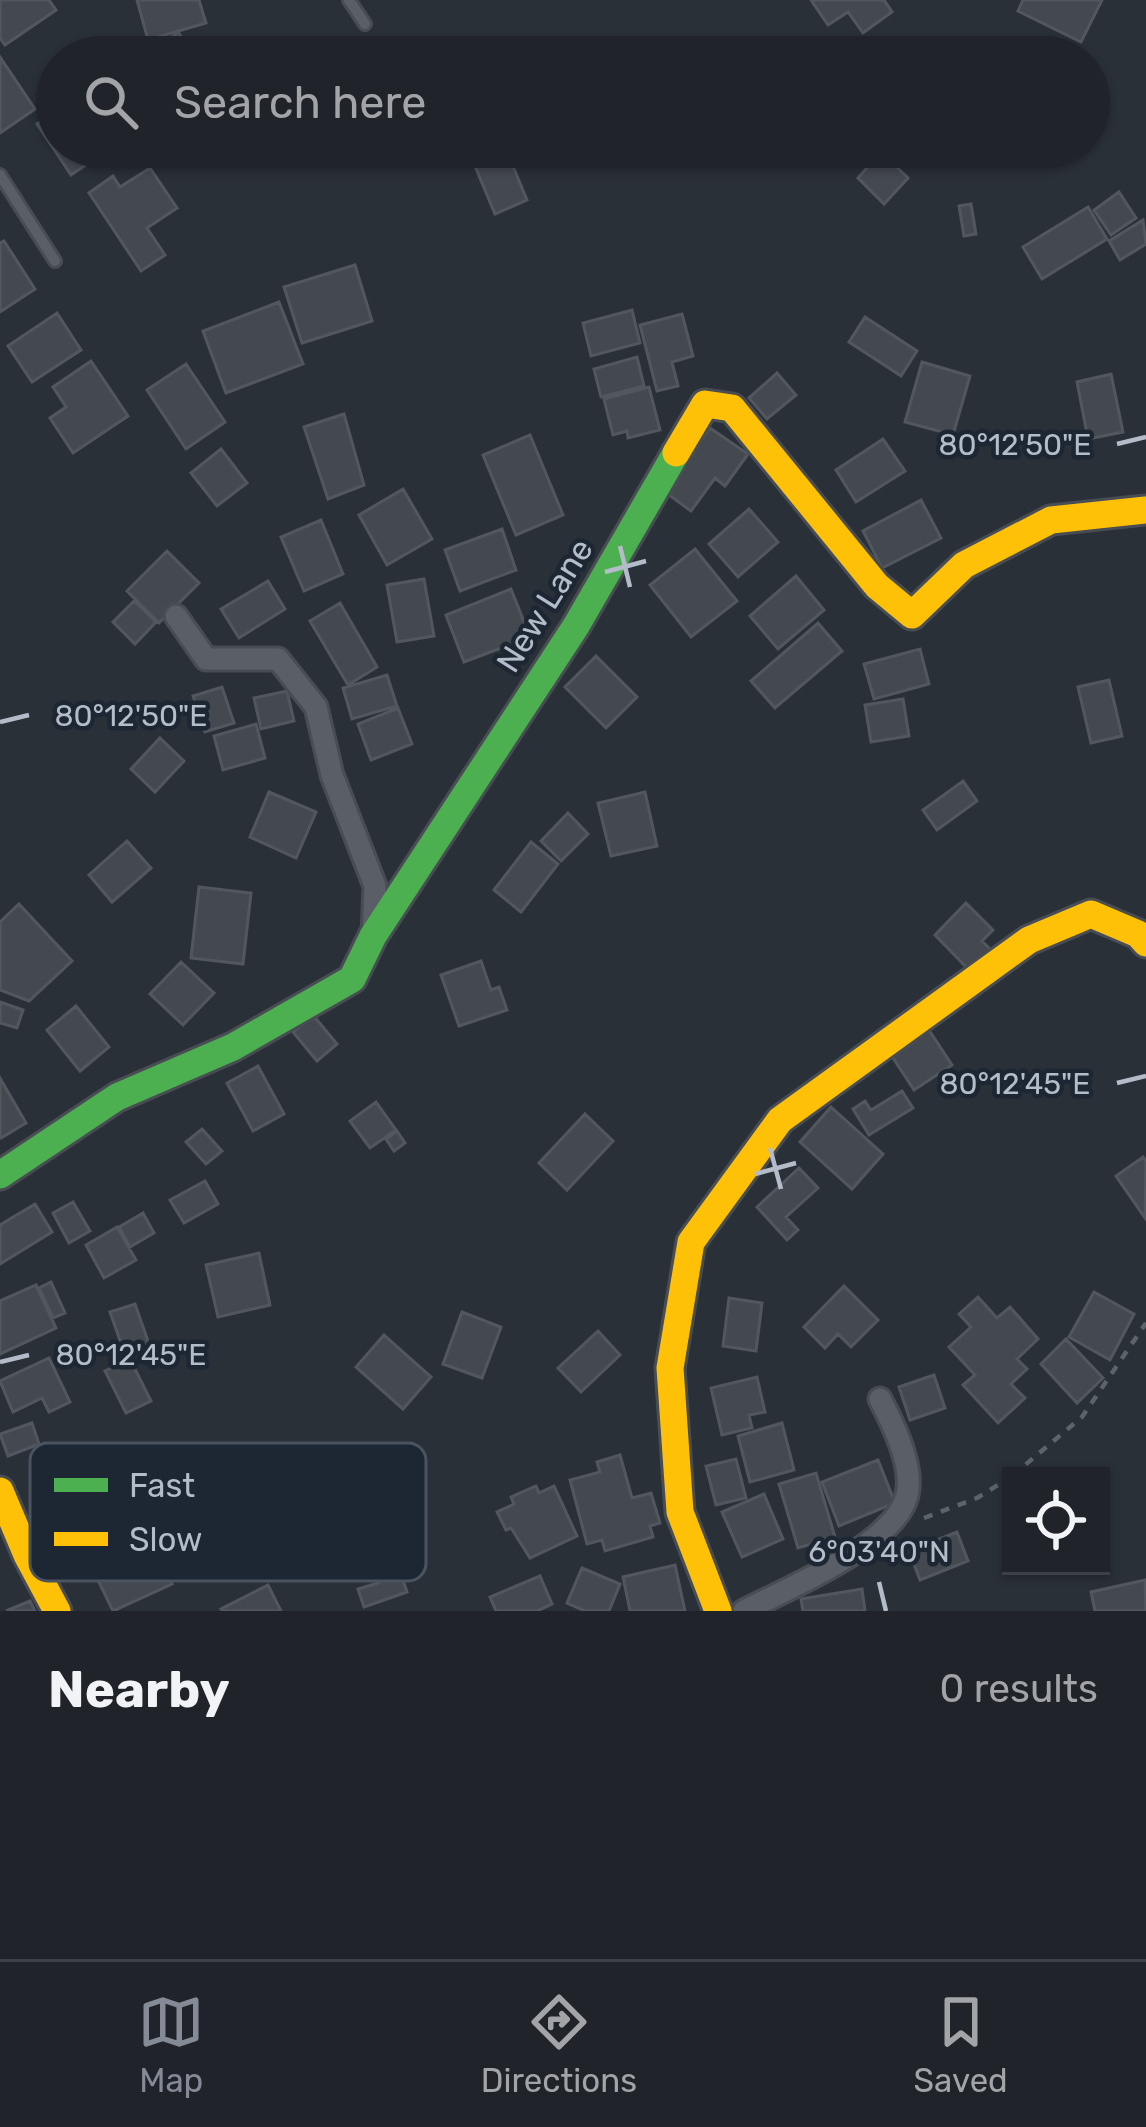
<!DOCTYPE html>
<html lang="en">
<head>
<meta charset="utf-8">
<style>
	:root { --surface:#20242a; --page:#282c32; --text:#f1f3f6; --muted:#a2a4a8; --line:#3d4147; --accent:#848b96 }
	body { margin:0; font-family:Rubik,sans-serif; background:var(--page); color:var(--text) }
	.controls { position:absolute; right:36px; bottom:36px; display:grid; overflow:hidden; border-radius:0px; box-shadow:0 3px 9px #0004 }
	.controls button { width:108px; height:108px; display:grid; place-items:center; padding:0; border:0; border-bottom:3px solid var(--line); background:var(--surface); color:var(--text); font:60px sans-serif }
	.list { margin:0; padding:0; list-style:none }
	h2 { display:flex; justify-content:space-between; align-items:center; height:156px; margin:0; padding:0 48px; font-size:51px }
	h2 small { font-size:39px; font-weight:400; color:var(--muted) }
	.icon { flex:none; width:66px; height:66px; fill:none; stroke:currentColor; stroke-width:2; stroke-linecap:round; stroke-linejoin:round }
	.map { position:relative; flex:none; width:1146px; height:1611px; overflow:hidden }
	.search { position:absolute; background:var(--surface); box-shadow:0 3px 9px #0004; left:36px; right:36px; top:36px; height:132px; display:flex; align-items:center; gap:30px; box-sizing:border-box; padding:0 42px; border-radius:66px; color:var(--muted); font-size:45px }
	.sheet { height:348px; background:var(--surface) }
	nav { display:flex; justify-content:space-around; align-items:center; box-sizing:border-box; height:168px; border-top:3px solid var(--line); background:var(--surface); font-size:33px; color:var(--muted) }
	nav a { display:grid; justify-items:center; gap:6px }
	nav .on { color:var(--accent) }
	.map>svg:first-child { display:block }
</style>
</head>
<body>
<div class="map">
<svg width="1146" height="1611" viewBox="0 0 1146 1611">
	<rect width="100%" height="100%" fill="#2a3038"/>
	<path fill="#444950" stroke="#52575f" stroke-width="3" d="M 0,0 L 49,0 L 56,10 L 5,45 L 0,38 Z
		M 137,0 L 199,0 L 206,23 L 148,40 Z
		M 811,0 L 884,0 L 892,12 L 863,33 L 848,12 L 828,25 Z
		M 1023,0 L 1102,0 L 1081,42 L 1018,11 Z
		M 179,33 L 192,57 L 155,57 L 150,48 Z
		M 0,57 L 35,109 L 0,133 Z
		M 57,110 L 57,147 L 102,147 L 105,152 L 71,175 L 37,124 Z
		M 467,147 L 505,147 L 527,200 L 495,214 Z
		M 881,152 L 908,178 L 884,204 L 858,178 Z
		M 150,168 L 177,208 L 147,228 L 165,255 L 141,271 L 89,193 L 113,176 L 120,187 Z
		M 1119,192 L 1136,218 L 1111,235 L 1094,210 Z
		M 971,204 L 976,234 L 964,236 L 959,206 Z
		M 1088,207 L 1107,239 L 1042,279 L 1023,247 Z
		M 1143,220 L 1146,244 L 1120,260 L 1109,241 Z
		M 4,241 L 35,289 L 0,312 L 0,243 Z
		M 355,265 L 372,321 L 302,343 L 284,287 Z
		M 279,302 L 303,364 L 226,393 L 203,331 Z
		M 632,310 L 640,343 L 591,356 L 583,323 Z
		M 57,313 L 81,350 L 32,382 L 8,346 Z
		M 682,314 L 693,356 L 672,362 L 678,386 L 657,391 L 640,325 Z
		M 865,317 L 917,351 L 901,376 L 849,342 Z
		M 637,357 L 644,386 L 601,397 L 594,369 Z
		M 91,361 L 128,416 L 73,453 L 50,418 L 66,407 L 53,387 Z
		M 922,362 L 970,376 L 953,435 L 905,422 Z
		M 186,364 L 225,422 L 186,449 L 147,390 Z
		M 777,373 L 796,395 L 767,419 L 749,398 Z
		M 1111,374 L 1123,432 L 1088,439 L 1077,382 Z
		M 649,387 L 660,430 L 628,438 L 627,431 L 613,435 L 604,399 Z
		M 344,414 L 364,485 L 328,499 L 304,427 Z
		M 710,428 L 748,454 L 725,486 L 715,478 L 691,511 L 665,492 Z
		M 530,435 L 563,515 L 516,535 L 483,455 Z
		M 883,439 L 905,471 L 856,502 L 836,470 Z
		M 221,449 L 247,483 L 217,506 L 191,473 Z
		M 403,489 L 432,539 L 387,565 L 359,515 Z
		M 921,500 L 941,538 L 882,568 L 863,531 Z
		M 749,509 L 778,542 L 738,577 L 709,544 Z
		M 321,520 L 343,574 L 304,591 L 281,537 Z
		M 502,529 L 516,570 L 460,591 L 445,550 Z
		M 695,549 L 737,601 L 691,637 L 650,585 Z
		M 167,551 L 199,583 L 159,623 L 127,591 Z
		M 796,576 L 824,610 L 778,649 L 750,616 Z
		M 424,579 L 434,636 L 397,642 L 387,585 Z
		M 268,581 L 285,609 L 239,638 L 221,609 Z
		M 511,589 L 530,637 L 464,662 L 446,615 Z
		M 134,601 L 156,622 L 135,644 L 113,622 Z
		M 340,603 L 377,667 L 348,685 L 310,621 Z
		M 818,623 L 842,651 L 775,708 L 751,681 Z
		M 920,649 L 929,684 L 874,699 L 864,664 Z
		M 596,656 L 637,697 L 606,728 L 565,687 Z
		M 387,675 L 397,706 L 352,719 L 343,688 Z
		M 1109,680 L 1122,736 L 1091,743 L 1078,687 Z
		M 222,687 L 234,723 L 205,732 L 193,696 Z
		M 287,691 L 294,721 L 261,729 L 254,698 Z
		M 903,699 L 909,736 L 871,742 L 865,705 Z
		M 398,708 L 412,744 L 371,760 L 358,724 Z
		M 256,724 L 265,758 L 223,770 L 214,736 Z
		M 160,738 L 184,761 L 155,792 L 131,769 Z
		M 963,781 L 977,801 L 937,830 L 923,810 Z
		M 269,792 L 316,812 L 296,858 L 250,837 Z
		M 645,792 L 657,846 L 611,856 L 598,803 Z
		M 568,813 L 588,834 L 561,861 L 541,841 Z
		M 127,841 L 151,868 L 112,902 L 89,875 Z
		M 531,842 L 558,864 L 521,912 L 494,890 Z
		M 199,887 L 251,893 L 243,964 L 191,958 Z
		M 966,903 L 993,930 L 982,941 L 994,953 L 973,974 L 935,935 Z
		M 19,904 L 72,961 L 29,1001 L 0,990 L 0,922 Z
		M 481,961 L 491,990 L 499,987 L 507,1010 L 459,1026 L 441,975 Z
		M 181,962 L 214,993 L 183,1025 L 150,994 Z
		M 0,1002 L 23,1010 L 17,1028 L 0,1023 Z
		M 76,1006 L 109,1047 L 80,1071 L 47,1030 Z
		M 313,1015 L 337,1044 L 317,1061 L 293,1032 Z
		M 929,1030 L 952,1065 L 914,1090 L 891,1055 Z
		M 258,1066 L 284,1114 L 253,1131 L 227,1083 Z
		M 0,1078 L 26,1123 L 1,1138 L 0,1137 Z
		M 902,1091 L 913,1108 L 869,1135 L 853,1109 L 865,1101 L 871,1110 Z
		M 376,1102 L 396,1130 L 370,1148 L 350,1121 Z
		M 831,1107 L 883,1154 L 852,1189 L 800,1142 Z
		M 585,1114 L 613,1141 L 567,1190 L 539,1163 Z
		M 202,1129 L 222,1151 L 206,1164 L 186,1142 Z
		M 397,1131 L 405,1143 L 394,1151 L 386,1139 Z
		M 1143,1157 L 1146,1161 L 1145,1218 L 1116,1176 Z
		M 799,1168 L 818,1188 L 786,1217 L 798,1230 L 787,1240 L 757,1207 Z
		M 205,1181 L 218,1204 L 184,1223 L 170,1200 Z
		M 73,1202 L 90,1231 L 69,1243 L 53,1213 Z
		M 35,1204 L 52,1232 L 0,1264 L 0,1225 Z
		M 143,1213 L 154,1233 L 130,1247 L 119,1227 Z
		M 117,1227 L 136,1260 L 104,1278 L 86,1245 Z
		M 259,1253 L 270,1305 L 218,1317 L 206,1265 Z
		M 51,1282 L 65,1313 L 53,1318 L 39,1288 Z
		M 36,1285 L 56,1328 L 0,1354 L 0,1301 Z
		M 844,1286 L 878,1320 L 851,1347 L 838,1334 L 825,1348 L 804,1327 Z
		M 1094,1292 L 1134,1314 L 1110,1360 L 1069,1337 Z
		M 978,1297 L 997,1318 L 1010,1307 L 1038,1339 L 1017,1359 L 1027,1369 L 1011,1384 L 1025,1398 L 998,1423 L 963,1385 L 975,1375 L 949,1347 L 971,1327 L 959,1314 Z
		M 729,1298 L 762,1303 L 756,1351 L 723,1346 Z
		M 135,1304 L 149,1344 L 124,1352 L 110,1312 Z
		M 462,1312 L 501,1327 L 482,1378 L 443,1364 Z
		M 598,1331 L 620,1355 L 581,1392 L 558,1368 Z
		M 384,1335 L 431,1377 L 403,1409 L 356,1367 Z
		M 1066,1339 L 1103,1378 L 1077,1403 L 1041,1364 Z
		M 49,1358 L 70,1402 L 49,1412 L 42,1398 L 13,1412 L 0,1381 Z
		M 130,1359 L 151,1401 L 126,1413 L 105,1371 Z
		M 934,1375 L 945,1408 L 910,1420 L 899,1387 Z
		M 757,1377 L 765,1412 L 749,1415 L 752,1428 L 722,1435 L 711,1388 Z
		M 32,1423 L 39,1444 L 8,1456 L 0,1434 Z
		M 782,1423 L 794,1470 L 750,1482 L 738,1436 Z
		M 620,1455 L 632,1498 L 651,1493 L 660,1523 L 650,1526 L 653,1537 L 605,1551 L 602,1540 L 587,1544 L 570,1480 L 600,1472 L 597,1462 Z
		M 736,1459 L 746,1498 L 716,1505 L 706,1466 Z
		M 878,1460 L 895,1503 L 839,1526 L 822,1482 Z
		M 816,1473 L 835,1537 L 798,1548 L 779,1484 Z
		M 536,1486 L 539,1493 L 554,1486 L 577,1536 L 530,1558 L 511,1528 L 506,1530 L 497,1512 L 514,1504 L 511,1497 Z
		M 764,1494 L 783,1539 L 742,1557 L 722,1512 Z
		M 957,1532 L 968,1561 L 920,1580 L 909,1551 Z
		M 410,1544 L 416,1562 L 399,1568 L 407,1592 L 364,1607 L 358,1589 L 378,1583 L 369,1558 Z
		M 154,1547 L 172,1584 L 113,1611 L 96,1576 Z
		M 675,1565 L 685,1611 L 630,1611 L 623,1577 Z
		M 582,1568 L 620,1584 L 609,1611 L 585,1611 L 567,1603 Z
		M 540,1576 L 552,1604 L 537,1611 L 496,1611 L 490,1597 Z
		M 1145,1580 L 1146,1611 L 1095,1611 L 1091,1592 Z
		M 268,1585 L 281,1611 L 222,1611 L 221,1609 Z
		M 862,1589 L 865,1611 L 803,1611 L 801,1599 Z
		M 30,1601 L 35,1611 L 9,1611 L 8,1610 Z"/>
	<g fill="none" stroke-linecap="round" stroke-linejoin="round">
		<g stroke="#484c53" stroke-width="16">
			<path id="lane" d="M 349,0 L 365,24
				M 0,175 L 55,261"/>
		</g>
		<g stroke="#484c53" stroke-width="27">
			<path id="street" d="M 176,616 L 206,659 L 278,659 L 316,707 L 332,775 L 375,886 L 373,935
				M 744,1611 C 788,1588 895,1545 907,1495 C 914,1466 893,1424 880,1399"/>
		</g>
		<g stroke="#484c53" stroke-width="33">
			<path id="fast" d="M 0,1175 L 117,1097 L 233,1047 L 352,979 L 373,936 L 576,626 L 676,453"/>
		</g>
		<g stroke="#484c53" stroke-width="33">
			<path id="slow" d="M 676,453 L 705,404 L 732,408 L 877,586 L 912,615 L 964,565 L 1051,520 L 1146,510
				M 0,1491 L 27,1555 L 57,1611
				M 718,1611 L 680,1512 L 670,1368 L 691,1242 L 780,1120 L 1029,940 L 1091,914 L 1138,934 L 1146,943"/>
		</g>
		<path stroke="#5d636a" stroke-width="4.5" stroke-dasharray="9 9" stroke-linecap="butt" d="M 1012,1476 L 1082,1417 L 1146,1323
			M 924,1518 L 977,1498 L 1011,1477"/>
		<use href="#lane" stroke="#5a5e66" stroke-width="10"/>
		<use href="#street" stroke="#5a5e66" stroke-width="21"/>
		<use href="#fast" stroke="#4caf50" stroke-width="27"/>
		<use href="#slow" stroke="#ffc107" stroke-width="27"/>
	</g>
	<path fill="none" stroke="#b4bcc9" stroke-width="4.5" d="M 1117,444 L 1146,437M 620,546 L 630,587M 605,572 L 646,561M 0,722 L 29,715M 1117,1083 L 1146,1076M 770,1148 L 781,1189M 755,1174 L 796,1163M 0,1362 L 29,1355M 879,1582 L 886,1611"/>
	<g text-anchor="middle" stroke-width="9" stroke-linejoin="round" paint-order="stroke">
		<g font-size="33" fill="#b4bcc9" stroke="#1d2633">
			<text transform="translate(544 605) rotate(-58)" y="12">New Lane</text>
		</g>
	</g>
	<rect x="30" y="1443" width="396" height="138" rx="18" fill="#1d2633" stroke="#4a5360" stroke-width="3"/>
	<rect x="54" y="1478" width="54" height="14" fill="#4caf50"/>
	<rect x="54" y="1532" width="54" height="14" fill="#ffc107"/>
	<g font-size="33" fill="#b4bcc9">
		<text x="129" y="1497">Fast</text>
		<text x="129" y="1551">Slow</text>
	</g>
	<g font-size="30" text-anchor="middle" fill="#b4bcc9" stroke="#1d2633" stroke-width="9" stroke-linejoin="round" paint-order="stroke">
		<text x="1015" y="455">80°12'50"E</text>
		<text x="131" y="726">80°12'50"E</text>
		<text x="1015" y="1094">80°12'45"E</text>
		<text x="131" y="1365">80°12'45"E</text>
		<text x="879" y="1562">6°03'40"N</text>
	</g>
</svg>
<div class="controls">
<button><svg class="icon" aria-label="locate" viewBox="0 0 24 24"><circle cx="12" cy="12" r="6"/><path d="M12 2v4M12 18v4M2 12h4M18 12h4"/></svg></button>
</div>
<div class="search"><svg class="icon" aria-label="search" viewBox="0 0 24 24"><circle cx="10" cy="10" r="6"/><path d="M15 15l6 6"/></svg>Search here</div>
</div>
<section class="sheet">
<h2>Nearby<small>0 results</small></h2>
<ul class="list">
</ul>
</section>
<nav>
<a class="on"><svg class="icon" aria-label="map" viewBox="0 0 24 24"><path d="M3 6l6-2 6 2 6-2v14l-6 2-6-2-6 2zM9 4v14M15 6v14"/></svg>Map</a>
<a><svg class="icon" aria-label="directions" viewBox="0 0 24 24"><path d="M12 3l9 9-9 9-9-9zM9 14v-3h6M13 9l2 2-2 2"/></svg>Directions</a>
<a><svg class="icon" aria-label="saved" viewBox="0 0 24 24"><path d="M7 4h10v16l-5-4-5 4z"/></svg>Saved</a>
</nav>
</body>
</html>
